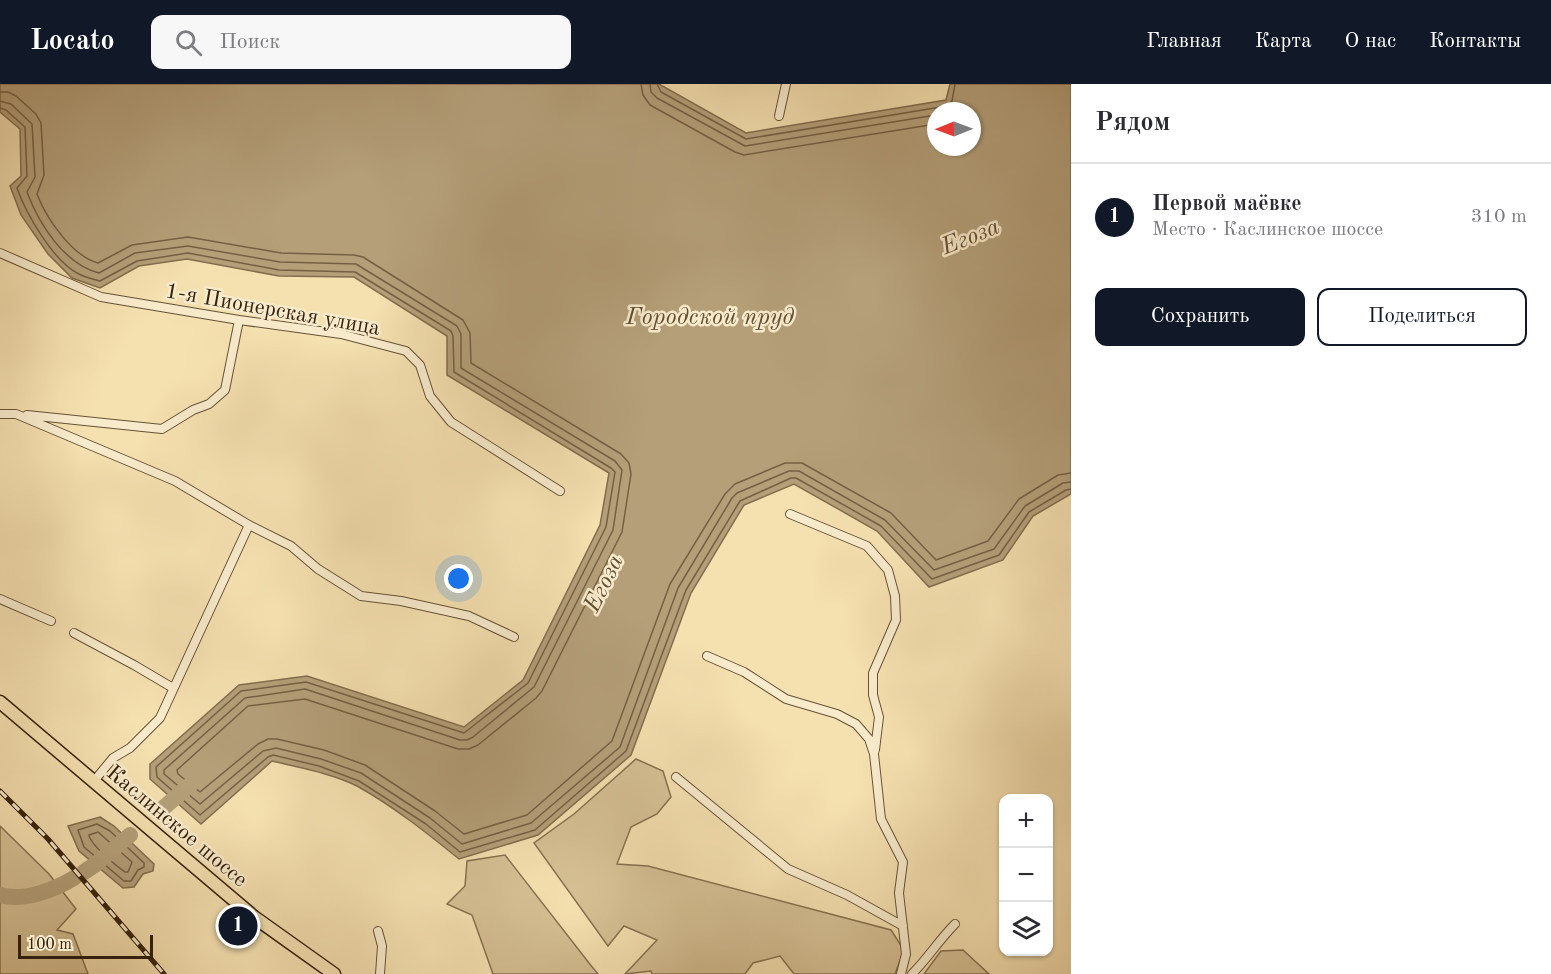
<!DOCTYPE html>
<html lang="ru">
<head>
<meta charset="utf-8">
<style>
	:root { --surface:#fff; --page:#f7f7f7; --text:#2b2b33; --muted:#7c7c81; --line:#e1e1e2; --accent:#111827 }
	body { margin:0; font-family:"Old Standard TT",serif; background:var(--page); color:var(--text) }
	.controls { position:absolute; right:18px; bottom:18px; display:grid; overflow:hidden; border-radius:12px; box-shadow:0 2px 4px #0004 }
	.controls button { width:54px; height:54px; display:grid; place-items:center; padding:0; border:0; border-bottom:2px solid var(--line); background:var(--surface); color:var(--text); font:30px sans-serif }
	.compass { position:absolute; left:927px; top:18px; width:54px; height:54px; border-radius:50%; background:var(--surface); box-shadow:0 2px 4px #0004; rotate:269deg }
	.scale { position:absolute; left:18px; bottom:15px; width:135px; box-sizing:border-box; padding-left:6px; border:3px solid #36220d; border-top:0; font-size:16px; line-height:21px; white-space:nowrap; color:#36220d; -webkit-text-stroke:4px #f8ebcc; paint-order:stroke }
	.you { position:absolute; left:459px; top:495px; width:21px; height:21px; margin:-15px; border:4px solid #fff; border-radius:50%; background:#1a73e8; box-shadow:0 0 0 9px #1a73e833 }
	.badge { display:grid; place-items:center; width:39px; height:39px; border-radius:50%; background:var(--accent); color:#fff; font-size:20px; font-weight:700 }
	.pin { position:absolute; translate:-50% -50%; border:3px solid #fff; box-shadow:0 2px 6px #0006 }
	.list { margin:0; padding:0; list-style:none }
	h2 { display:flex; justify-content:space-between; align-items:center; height:78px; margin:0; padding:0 24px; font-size:26px }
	h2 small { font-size:20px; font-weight:400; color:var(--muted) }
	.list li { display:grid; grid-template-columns:39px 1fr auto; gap:18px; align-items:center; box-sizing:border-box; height:108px; padding:0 24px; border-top:2px solid var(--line) }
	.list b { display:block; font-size:22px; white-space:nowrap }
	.list p { margin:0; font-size:20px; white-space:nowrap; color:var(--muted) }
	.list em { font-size:20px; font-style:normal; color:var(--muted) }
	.actions { display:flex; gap:12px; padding:18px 24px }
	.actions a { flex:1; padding:14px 0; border:2px solid var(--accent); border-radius:12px; text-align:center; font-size:21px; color:var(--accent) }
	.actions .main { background:var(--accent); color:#fff }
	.icon { flex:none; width:33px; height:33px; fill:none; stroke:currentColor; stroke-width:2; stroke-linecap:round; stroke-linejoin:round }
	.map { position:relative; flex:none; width:1071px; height:890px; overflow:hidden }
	header { display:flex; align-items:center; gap:36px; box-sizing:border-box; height:84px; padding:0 30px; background:var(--accent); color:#fff }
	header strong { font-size:28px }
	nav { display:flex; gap:33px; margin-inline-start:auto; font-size:21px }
	.search { width:420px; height:54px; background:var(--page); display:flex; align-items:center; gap:15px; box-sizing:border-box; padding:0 21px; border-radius:12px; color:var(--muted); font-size:22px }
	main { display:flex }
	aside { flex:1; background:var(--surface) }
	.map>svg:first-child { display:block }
</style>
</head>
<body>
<header>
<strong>Locato</strong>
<div class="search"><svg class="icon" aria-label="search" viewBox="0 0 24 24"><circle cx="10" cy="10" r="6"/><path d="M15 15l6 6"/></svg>Поиск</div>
<nav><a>Главная</a><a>Карта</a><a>О нас</a><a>Контакты</a></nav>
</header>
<main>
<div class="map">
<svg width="1071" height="890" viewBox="0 0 1071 890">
	<rect width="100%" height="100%" fill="#f5e0b0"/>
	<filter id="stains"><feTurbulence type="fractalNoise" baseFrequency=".00333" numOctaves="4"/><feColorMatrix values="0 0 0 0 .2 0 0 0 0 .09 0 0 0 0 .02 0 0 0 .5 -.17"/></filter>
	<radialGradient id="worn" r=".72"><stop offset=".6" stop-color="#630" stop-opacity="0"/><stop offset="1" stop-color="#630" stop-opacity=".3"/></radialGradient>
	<path fill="#d5c094" stroke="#867150" stroke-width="1.5" d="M 636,675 L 663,687 L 671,713 L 657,730 L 631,743 L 617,780 L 648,782 L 891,846 L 904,866 L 895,890 L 794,890 L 780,872 L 753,879 L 745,890 L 652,890 L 651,887 L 625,890 L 657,856 L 624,842 L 608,862 L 534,759 L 574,730 Z
		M 0,742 L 49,790 L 76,825 L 57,846 L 73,850 L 88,890 L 0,890 Z
		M 505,771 L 589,879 L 598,890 L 493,890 L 472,831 L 447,820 L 465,802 L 467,777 Z
		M 963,866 L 989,890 L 924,890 L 941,867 Z"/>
	<path fill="#b49f79" stroke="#826d4e" stroke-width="1.5" fill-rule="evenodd" d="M 0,0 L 659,0 L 746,49 L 946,16 L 950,0 L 1071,0 L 1071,410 L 1033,432 L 1003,476 L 929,503 L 877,447 L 794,400 L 744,421 L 691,509 L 631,671 L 538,751 L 459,775 C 427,749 393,722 357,702 C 331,689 300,684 272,677 L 201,740 L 150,695 L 150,680 L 239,601 L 307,592 L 464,643 L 523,596 L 600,441 L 609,389 L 447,291 L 447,252 L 354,193 L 279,192 L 187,175 L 139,182 L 100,204 L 72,194 L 48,170 L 21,131 L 10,102 L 21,92 L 20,45 L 0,28 ZM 936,27 L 972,27 L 972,63 L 936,63 Z
		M 100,733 L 114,742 L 154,780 L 153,787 L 143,790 L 134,803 L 123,804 L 79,767 L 68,742 Z"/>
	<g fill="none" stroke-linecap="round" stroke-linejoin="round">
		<path stroke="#756043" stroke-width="1.5" d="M 641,0 L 643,11 L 650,21 L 735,68 L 744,71 L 936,40
			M 650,0 L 651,8 L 657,14 L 745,62 L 936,31
			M 657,0 L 661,8 L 746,55 L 947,22 L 952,17 L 955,0
			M 0,8 L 8,8 L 16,12 L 36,30 L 41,39 L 44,91 L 37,110 C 46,134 72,172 98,179 L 132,161 L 188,153 L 281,169 L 354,171 L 363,173 L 463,236 L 470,249 L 471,279 L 621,370 L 629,379 L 631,390 L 622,448 L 542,607 L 536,614 L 478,661 L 469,665 L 458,665 L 305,615 L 248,622 L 177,686 L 178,690 L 200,708 L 258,660 L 268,655 L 277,655 L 324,666 L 365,681 L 435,727 L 464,750 L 527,731 L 612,657 L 670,500 L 725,410 L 735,400 L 785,379 L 802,379 L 891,429 L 936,476 L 988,457 L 1019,415 L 1058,391 L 1071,389
			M 0,17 L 11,20 L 32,40 L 35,93 L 27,108 C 39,140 64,180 99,189 L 135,169 L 188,162 L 280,178 L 356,180 L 457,242 L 461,250 L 461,284 L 615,377 L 622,386 L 613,446 L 534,603 L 473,653 L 467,656 L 460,656 L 305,605 L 245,614 L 164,686 L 164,690 L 200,720 L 263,667 L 276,664 L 321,675 L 361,689 L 430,734 L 462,760 L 531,739 L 620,663 L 678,504 L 732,414 L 737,409 L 789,387 L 799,387 L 885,436 L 934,486 L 994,465 L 1025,422 L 1063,399 L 1071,398
			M 0,24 L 6,26 L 25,43 L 27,92 L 17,104 C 26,130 53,176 77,189 C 84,193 92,195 100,197 L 137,177 L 188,169 L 279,186 L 355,188 L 451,247 L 453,252 L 454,288 L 611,384 L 615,388 L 606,443 L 528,599 L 464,649 L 306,598 L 241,607 L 156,683 L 157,693 L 200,731 L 268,673 L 273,671 L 319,682 L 359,697 L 426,740 L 460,768 L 535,746 L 626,667 L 686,506 L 740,417 L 791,394 L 796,394 L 881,442 L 932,495 L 999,471 L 1029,428 L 1066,406 L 1071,405
			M 97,740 L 110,747 L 144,779 L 144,783 L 138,786 L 131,797 L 124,797 L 84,763 L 78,746 Z
			M 98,748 L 132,778 L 128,788 L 125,788 C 115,781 90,760 89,751 Z"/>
		<path stroke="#b49f79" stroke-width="16" d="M 161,726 L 190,701
			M 84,788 L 96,780 L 130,751
			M 0,811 C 23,818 54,806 74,794"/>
		<g stroke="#665236" stroke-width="10">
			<path id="street" d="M 779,32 L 786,0
				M 0,169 L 101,213 L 239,236 L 341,250 L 406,267 L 420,281 L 430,312 L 451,338 L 560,407
				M 0,330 L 16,330 L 175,397 L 249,441 L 291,462 L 318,485 L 361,512 L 401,517 L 469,532 L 514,553
				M 27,331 L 162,345 L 193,326 L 209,320 L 225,306 L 239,236
				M 790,430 L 867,462 L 888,486 L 895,512 L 896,536 L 873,589 L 873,611 L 879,633 L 875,666
				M 0,515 L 51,537
				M 74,549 L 134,581 L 173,604
				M 707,572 L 744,588 L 786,615 L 837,630 L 856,640 L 869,655 L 874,670 L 881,735 L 903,778 L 899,809 L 906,870 L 901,890
				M 676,693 L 788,785 L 847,811 L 903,842
				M 94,697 L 113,674 L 130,664 L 160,634 L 249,441
				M 378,847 L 382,862 L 380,890
				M 912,890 C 928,874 939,856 955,840"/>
		</g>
		<g stroke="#36220d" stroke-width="15">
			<path id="primary" d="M 0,618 L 254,833 L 334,890"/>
		</g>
		<use href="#street" stroke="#f8ebcc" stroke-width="8"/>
		<use href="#primary" stroke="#f5e0b0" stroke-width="12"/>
		<g stroke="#36220d" stroke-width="5">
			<path id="rail" d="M 0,707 L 48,755 L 164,890"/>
		</g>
		<use href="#rail" stroke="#f8ebcc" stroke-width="3" stroke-dasharray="9" stroke-linecap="butt"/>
	</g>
	<g text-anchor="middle" stroke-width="5" stroke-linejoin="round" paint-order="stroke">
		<g font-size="22" fill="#36220d" stroke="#f8ebcc">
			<text transform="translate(273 224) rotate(10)" y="8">1-я Пионерская улица</text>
			<text transform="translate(178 741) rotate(40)" y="8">Каслинское шоссе</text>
		</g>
		<g font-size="24" font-style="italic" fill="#624e33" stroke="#f8ebcc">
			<text transform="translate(970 152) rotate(-22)" y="8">Егоза</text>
			<text x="710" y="240">Городской пруд</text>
			<text transform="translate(603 499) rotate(-64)" y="8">Егоза</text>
		</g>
	</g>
	<rect width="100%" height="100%" filter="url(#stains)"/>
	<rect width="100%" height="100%" fill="url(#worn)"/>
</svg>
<div class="controls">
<button>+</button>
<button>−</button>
<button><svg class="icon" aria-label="layers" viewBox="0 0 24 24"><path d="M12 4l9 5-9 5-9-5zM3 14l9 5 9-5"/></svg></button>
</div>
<svg class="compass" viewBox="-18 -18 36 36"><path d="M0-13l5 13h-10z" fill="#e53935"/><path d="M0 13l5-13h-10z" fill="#7c7c81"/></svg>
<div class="scale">100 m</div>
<div class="you"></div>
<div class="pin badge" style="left:238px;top:842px">1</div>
</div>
<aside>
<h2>Рядом<small></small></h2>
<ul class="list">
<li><span class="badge">1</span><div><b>Первой маёвке</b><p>Место · Каслинское шоссе</p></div><em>310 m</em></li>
</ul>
<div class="actions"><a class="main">Сохранить</a><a>Поделиться</a></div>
</aside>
</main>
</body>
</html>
